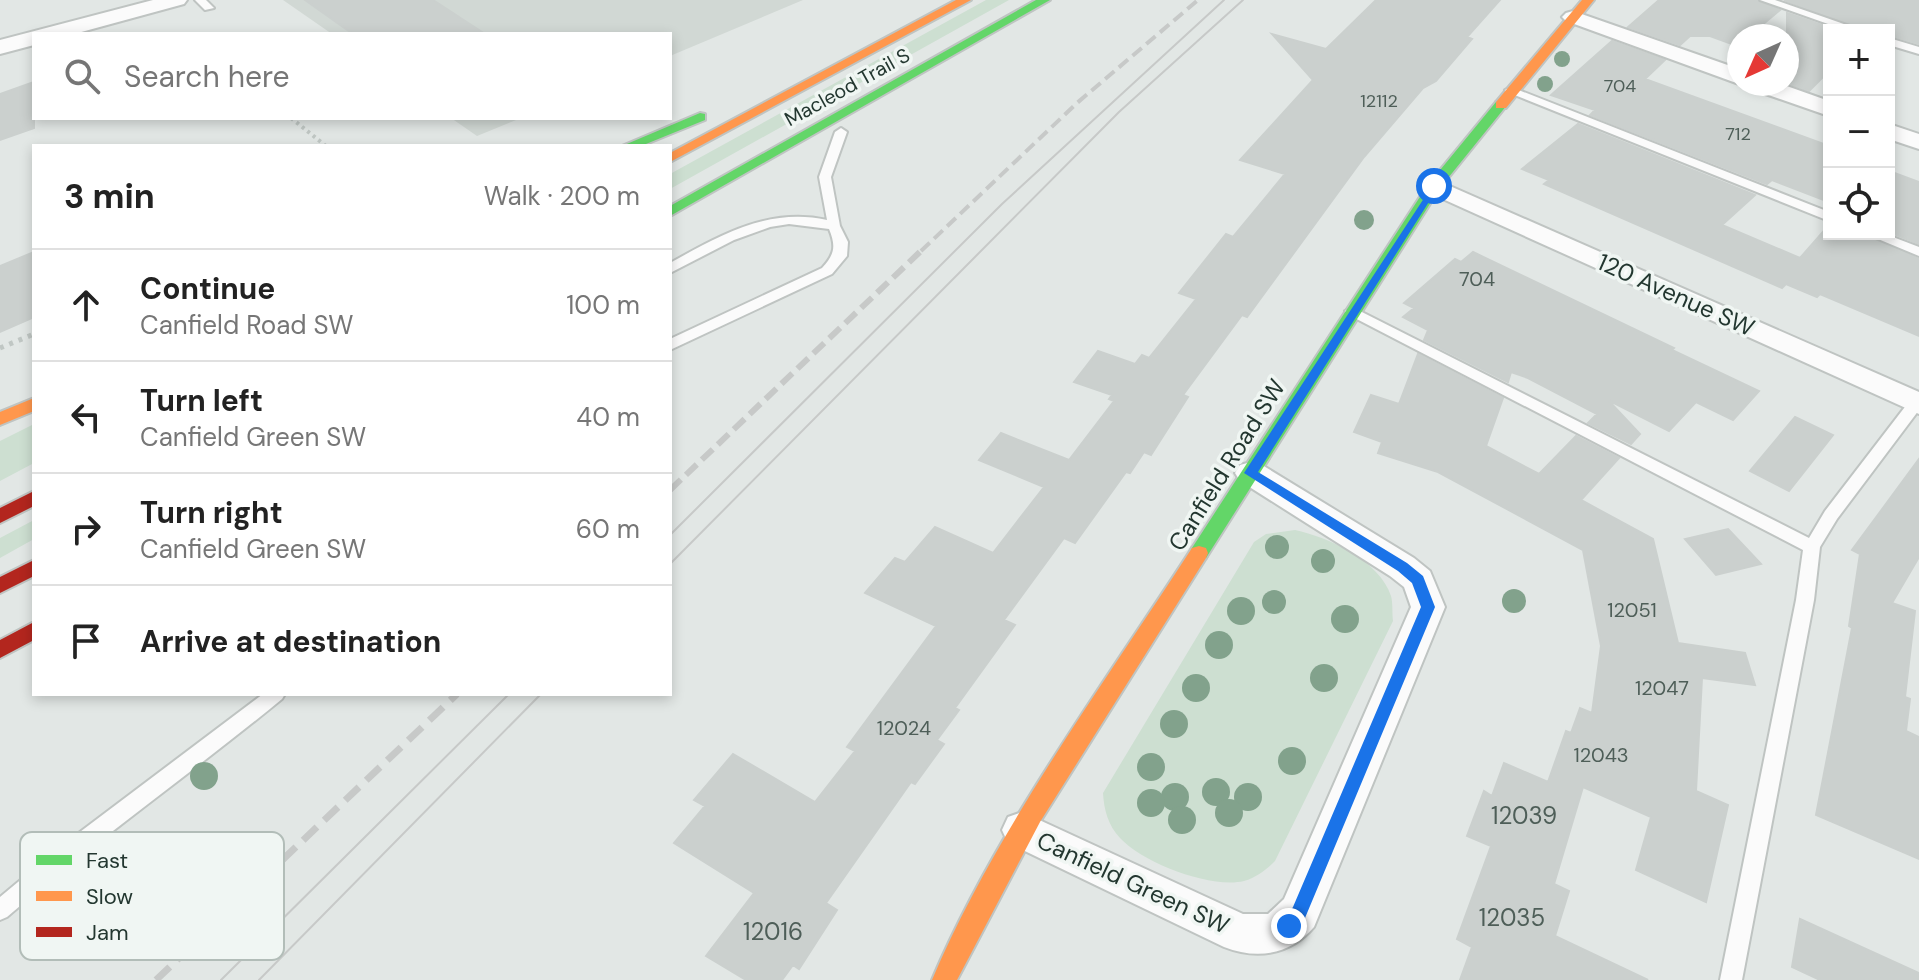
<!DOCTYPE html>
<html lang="en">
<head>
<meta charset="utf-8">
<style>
	:root { --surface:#fff; --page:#f2f2f2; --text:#222; --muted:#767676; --line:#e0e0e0 }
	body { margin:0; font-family:"DM Sans",sans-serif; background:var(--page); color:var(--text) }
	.controls { position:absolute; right:24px; top:24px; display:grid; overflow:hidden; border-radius:0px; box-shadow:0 4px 12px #0003 }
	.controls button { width:72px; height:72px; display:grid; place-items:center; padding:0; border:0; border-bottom:2px solid var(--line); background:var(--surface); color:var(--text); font:40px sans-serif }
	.compass { position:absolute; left:1727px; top:24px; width:72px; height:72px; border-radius:50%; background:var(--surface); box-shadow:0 4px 12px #0003; rotate:225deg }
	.stop { position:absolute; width:24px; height:24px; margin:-18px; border:6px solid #1a73e8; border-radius:50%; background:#fff }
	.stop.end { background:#1a73e8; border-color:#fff; box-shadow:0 2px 8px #0008 }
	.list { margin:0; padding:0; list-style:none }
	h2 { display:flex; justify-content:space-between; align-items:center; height:104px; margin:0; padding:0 32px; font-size:34px }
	h2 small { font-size:26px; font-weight:400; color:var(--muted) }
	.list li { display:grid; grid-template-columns:52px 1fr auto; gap:24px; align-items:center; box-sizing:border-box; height:112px; padding:0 32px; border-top:2px solid var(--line) }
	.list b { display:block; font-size:30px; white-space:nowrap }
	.list p { margin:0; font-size:26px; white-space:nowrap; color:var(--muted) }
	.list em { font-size:26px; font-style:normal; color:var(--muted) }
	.icon { flex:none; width:44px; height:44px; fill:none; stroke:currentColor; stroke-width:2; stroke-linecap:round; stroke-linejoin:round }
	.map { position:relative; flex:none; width:1919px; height:980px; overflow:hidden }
	.search { position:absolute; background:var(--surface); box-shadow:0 4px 12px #0003; left:32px; top:32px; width:640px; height:88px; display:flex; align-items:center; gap:20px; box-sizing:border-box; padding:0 28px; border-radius:0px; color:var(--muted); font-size:30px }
	.panel { position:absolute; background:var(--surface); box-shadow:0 4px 12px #0003; left:32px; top:144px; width:640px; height:552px; border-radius:0px }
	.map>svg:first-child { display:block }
</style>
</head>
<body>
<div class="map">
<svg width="1919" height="980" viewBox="0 0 1919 980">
	<rect width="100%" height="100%" fill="#e2e7e5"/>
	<path fill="#d1d8d4" d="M 283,0 L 803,0 L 670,56 L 670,34 L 332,34 Z
		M 451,118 L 521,118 L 477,136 Z"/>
	<path fill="#cddfd1" d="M 986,0 L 1009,0 L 670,189 L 670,174 Z
		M 34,424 L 34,463 L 0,481 L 0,441 Z
		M 34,520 L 34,539 L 0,558 L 0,538 Z
		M 1295,530 C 1328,537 1380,561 1391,596 C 1393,603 1392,613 1393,621 L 1275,861 C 1266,870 1257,877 1244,881 C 1211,889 1143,863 1120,838 C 1108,825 1104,810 1103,793 L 1254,542 L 1266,534 Z"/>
	<path fill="#cbd0ce" stroke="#cbd0ce" stroke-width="2" d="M 305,0 L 433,0 L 485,34 L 353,34 Z
		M 1376,0 L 1500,0 L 1467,37 L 1472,39 L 1436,81 L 1423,88 L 1364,157 L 1247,317 L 1242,315 L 1183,395 L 1188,397 L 1151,455 L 1144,452 L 1130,473 L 1126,472 L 1075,543 L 1064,538 L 1004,620 L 1015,625 L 955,708 L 959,710 L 937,740 L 944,744 L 915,784 L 911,782 L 826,903 L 837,910 L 799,969 L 793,965 L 782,980 L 746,980 L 706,956 L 754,893 L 674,843 L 705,806 L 694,800 L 733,754 L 815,802 L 855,751 L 847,747 L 936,626 L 865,593 L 895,558 L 905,562 L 935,527 L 993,553 L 1044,487 L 979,460 L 1001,433 L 1069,460 L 1114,401 L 1109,399 L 1112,395 L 1074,382 L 1098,351 L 1135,364 L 1142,355 L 1149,358 L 1196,299 L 1179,293 L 1226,234 L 1233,237 L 1285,174 L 1240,160 L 1313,80 L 1272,34 L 1326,49 Z
		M 1659,0 L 1757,0 L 1780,10 L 1749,36 L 1739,36 L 1737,46 L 1710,36 L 1690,36 L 1680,45 L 1628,27 Z
		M 1784,0 L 1919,0 L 1919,44 L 1889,35 L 1889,30 L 1864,30 Z
		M 1787,13 L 1836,30 L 1829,30 L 1829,79 L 1823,77 L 1809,91 L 1787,83 Z
		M 1612,41 L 1665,60 L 1645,79 L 1829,146 L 1829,202 L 1772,180 L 1767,184 L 1590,115 L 1595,110 L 1551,95 Z
		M 34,82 L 34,128 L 0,140 L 0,94 Z
		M 1578,124 L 1755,195 L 1722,225 L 1800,258 L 1829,225 L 1829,234 L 1863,234 L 1919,259 L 1919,336 L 1820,294 L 1817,297 L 1786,284 L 1782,288 L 1544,184 L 1549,180 L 1522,169 Z
		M 1889,171 L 1919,182 L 1919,244 L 1889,232 Z
		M 34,252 L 34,317 L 0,332 L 0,266 Z
		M 1473,252 L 1674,348 L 1672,350 L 1759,391 L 1733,420 L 1696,402 L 1669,431 L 1608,400 L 1640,434 L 1631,444 L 1588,423 L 1597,414 L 1528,378 L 1511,372 L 1508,382 L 1424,340 L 1428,330 L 1403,317 L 1414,308 L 1404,303 L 1455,259 L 1461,262 Z
		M 1418,354 L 1503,398 L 1486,446 L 1539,474 L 1576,436 L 1619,458 L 1581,500 L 1653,539 L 1678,643 L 1745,653 L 1755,685 L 1702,678 L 1696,791 L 1728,805 L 1706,902 L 1636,870 L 1651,817 L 1583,787 L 1554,884 L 1569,891 L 1555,936 L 1648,980 L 1460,980 L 1472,947 L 1457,939 L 1491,846 L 1467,836 L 1484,791 L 1492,796 L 1504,763 L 1548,782 L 1566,731 L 1571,733 L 1580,708 L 1592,713 L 1601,646 L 1583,550 L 1438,472 L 1378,453 L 1382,442 L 1354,432 L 1371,395 L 1399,404 Z
		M 1795,417 L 1833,435 L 1789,491 L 1750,471 Z
		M 1919,459 L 1919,557 L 1892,603 L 1915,611 L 1905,697 L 1910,699 L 1906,731 L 1919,737 L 1919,859 L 1816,815 L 1852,628 L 1849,626 L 1860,554 L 1852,550 Z
		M 1728,529 L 1761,564 L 1716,575 L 1685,539 Z
		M 1800,919 L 1919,973 L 1919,980 L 1820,980 L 1792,967 Z"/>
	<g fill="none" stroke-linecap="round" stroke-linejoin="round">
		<g stroke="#bfc4c2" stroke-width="4">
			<path id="lane" d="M 195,0 L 206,0 L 214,8 L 205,10 Z
				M 1760,0 L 1775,0 L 1861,30 L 1845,30 Z
				M 1889,38 L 1919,47 L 1919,54 L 1889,45 Z
				M 1511,87 L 1829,212 L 1829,221 L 1507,92 L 1505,90 Z
				M 841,128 L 847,132 L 831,177 L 840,226 L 848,242 L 847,256 L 832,274 L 670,350 L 670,339 L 822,268 C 835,254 836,246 829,229 L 789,224 L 770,227 L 734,240 L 670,273 L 670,263 C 719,236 768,207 827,220 L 819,177 L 835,132 Z
				M 1866,234 L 1885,234 L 1919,247 L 1919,256 Z
				M 1352,307 L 1809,538 L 1825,511 L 1911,399 L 1919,399 L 1919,410 L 1837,519 L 1820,547 L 1814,600 L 1742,980 L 1720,980 L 1796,600 L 1803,550 L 1347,314 L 1345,311 Z
				M 263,694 L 285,694 L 282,699 C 192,773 96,840 7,917 L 0,920 L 0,897 L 60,847 Z"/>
		</g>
		<g stroke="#bfc4c2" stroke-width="4">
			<path id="street" d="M 153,0 L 187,0 L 184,4 L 74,34 L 34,34 L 34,45 L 0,54 L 0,40 Z
				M 1573,11 L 1739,69 L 1739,84 L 1566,21 L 1562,17 L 1566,13 Z
				M 1748,84 L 1781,84 L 1829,101 L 1829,116 L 1751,89 Z
				M 1889,124 L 1919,134 L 1919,149 L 1889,139 Z
				M 1434,179 L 1919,392 L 1919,414 L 1425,191 L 1422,186 Z
				M 1251,462 L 1262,465 L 1414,558 L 1430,571 L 1445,607 L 1314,927 C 1290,955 1257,960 1224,947 L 1008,843 L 1002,830 L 1008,817 L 1022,812 L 1243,914 L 1268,914 L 1284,899 L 1411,607 L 1404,587 L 1390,576 L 1240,481 L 1235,473 L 1240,465 Z"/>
		</g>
		<g stroke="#bfc4c2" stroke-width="4">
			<path id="fast" d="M 1036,0 L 1050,0 L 670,216 L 670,206 Z
				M 1501,101 L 1507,105 L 1440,188 L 1206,558 L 1192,558 L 1190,553 L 1192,548 L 1427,186 L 1496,102 Z
				M 700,113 L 705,114 L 705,120 L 641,146 L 622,146 Z"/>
		</g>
		<g stroke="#bfc4c2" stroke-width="4">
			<path id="slow" d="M 956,0 L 971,0 L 670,162 L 670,153 Z
				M 1582,0 L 1594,0 L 1506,108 L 1496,108 L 1496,102 Z
				M 34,398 L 34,411 L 0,425 L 0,412 Z
				M 1199,546 L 1206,548 L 1208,553 L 1206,558 L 1040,822 L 957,980 L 932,980 C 995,831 1104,684 1192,548 Z"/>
		</g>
		<g stroke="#bfc4c2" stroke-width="4">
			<path id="jam" d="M 34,491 L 34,506 L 0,523 L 0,508 Z
				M 34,560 L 34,576 L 0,593 L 0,577 Z
				M 34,622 L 34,640 L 0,658 L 0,640 Z"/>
		</g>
		<path stroke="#c0c7c4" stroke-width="4" stroke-dasharray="3 4" stroke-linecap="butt" d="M 291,118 L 326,146"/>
		<path stroke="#c0c7c4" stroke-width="5" stroke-dasharray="4 6" stroke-linecap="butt" d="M 0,348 L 34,334"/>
		<use href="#lane" fill="#fbfbfb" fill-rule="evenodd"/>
		<use href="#street" fill="#fbfbfb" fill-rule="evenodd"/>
		<use href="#fast" fill="#63d668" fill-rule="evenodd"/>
		<use href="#slow" fill="#ff974d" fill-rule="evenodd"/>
		<use href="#jam" fill="#b3261e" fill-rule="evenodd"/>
		<path stroke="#c7c9c8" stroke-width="2" d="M 670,535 L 1002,204 L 1224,0
			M 670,564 L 1119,112 L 1243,0
			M 221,980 L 509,694
			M 259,980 L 541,694"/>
		<path stroke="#c7c9c8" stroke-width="4" stroke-dasharray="12 6" stroke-linecap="butt" d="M 921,251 L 1077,103 L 1198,0"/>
		<path stroke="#c7c9c8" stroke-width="6" stroke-dasharray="15 7" stroke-linecap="butt" d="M 670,490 L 923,249"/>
		<path stroke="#c7c9c8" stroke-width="7" stroke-dasharray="19 10" stroke-linecap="butt" d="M 156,980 L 457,694"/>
	</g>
	<g fill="#82a28c">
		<circle cx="1562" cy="59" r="8"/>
		<circle cx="1545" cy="84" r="8"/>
		<circle cx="1364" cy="220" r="10"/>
		<circle cx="1277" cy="547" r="12"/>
		<circle cx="1323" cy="561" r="12"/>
		<circle cx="1514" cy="601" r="12"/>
		<circle cx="1274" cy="602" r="12"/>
		<circle cx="1241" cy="611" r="14"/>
		<circle cx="1345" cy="619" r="14"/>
		<circle cx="1219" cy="645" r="14"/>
		<circle cx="1324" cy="678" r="14"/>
		<circle cx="1196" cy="688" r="14"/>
		<circle cx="1174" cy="724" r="14"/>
		<circle cx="1292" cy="761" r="14"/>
		<circle cx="1151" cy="767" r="14"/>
		<circle cx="204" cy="776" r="14"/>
		<circle cx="1216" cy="792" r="14"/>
		<circle cx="1175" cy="797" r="14"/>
		<circle cx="1248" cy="797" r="14"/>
		<circle cx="1151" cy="803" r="14"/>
		<circle cx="1229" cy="813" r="14"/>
		<circle cx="1182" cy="820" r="14"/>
	</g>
	<path fill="#1a73e8" d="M 1434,183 L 1439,186 L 1258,472 L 1407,563 L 1423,576 L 1435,607 L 1305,918 L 1289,934 L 1280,926 L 1293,907 L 1421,607 L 1412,583 L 1398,571 L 1244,473 Z"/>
	<g text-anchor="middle" stroke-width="7" stroke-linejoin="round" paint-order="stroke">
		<g font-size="18" fill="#4e5e58">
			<text x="1620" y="92">704</text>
			<text x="1379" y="107">12112</text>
			<text x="1738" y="140">712</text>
		</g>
		<g font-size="20" fill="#233730" stroke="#f0f6f3">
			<text transform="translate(847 87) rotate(-29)" y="7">Macleod Trail S</text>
		</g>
		<g font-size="20" fill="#4e5e58">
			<text x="1477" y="286">704</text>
			<text x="1632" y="617">12051</text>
			<text x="1662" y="695">12047</text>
			<text x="904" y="735">12024</text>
			<text x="1601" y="762">12043</text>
		</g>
		<g font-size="24" fill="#233730" stroke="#f0f6f3">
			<text transform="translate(1676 295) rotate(24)" y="8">120 Avenue SW</text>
			<text transform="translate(1227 465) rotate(-58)" y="8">Canfield Road SW</text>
			<text transform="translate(1133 883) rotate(25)" y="8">Canfield Green SW</text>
		</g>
		<g font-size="24" fill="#4e5e58">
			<text x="1524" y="824">12039</text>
			<text x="1512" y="926">12035</text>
			<text x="773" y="940">12016</text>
		</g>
	</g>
	<rect x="20" y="832" width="264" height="128" rx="12" fill="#f0f6f3" stroke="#b2bdb8" stroke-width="2"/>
	<rect x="36" y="855" width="36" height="10" fill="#63d668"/>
	<rect x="36" y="891" width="36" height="10" fill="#ff974d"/>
	<rect x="36" y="927" width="36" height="10" fill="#b3261e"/>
	<g font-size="22" fill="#233730">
		<text x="86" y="868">Fast</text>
		<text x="86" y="904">Slow</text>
		<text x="86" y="940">Jam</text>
	</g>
</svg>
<div class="controls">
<button>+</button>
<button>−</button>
<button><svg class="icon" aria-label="locate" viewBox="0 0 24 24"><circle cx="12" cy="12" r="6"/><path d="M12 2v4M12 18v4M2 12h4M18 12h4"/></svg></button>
</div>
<svg class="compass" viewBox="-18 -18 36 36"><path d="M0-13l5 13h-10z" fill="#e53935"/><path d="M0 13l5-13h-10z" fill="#767676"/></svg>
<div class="stop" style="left:1434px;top:186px"></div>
<div class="stop end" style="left:1289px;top:926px"></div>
<div class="search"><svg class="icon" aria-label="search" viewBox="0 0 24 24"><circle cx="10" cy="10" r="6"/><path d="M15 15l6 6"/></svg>Search here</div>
<section class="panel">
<h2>3 min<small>Walk · 200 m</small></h2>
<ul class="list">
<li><svg class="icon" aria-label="ahead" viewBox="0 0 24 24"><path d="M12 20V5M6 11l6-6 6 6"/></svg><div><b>Continue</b><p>Canfield Road SW</p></div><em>100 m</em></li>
<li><svg class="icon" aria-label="left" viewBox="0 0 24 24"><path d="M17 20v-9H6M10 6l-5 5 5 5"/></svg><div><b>Turn left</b><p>Canfield Green SW</p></div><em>40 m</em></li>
<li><svg class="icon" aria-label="right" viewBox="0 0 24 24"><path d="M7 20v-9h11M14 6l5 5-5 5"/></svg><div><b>Turn right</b><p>Canfield Green SW</p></div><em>60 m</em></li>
<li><svg class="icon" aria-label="arrive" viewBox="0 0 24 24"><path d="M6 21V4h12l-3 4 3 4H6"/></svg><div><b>Arrive at destination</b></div></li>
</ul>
</section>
</div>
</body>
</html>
